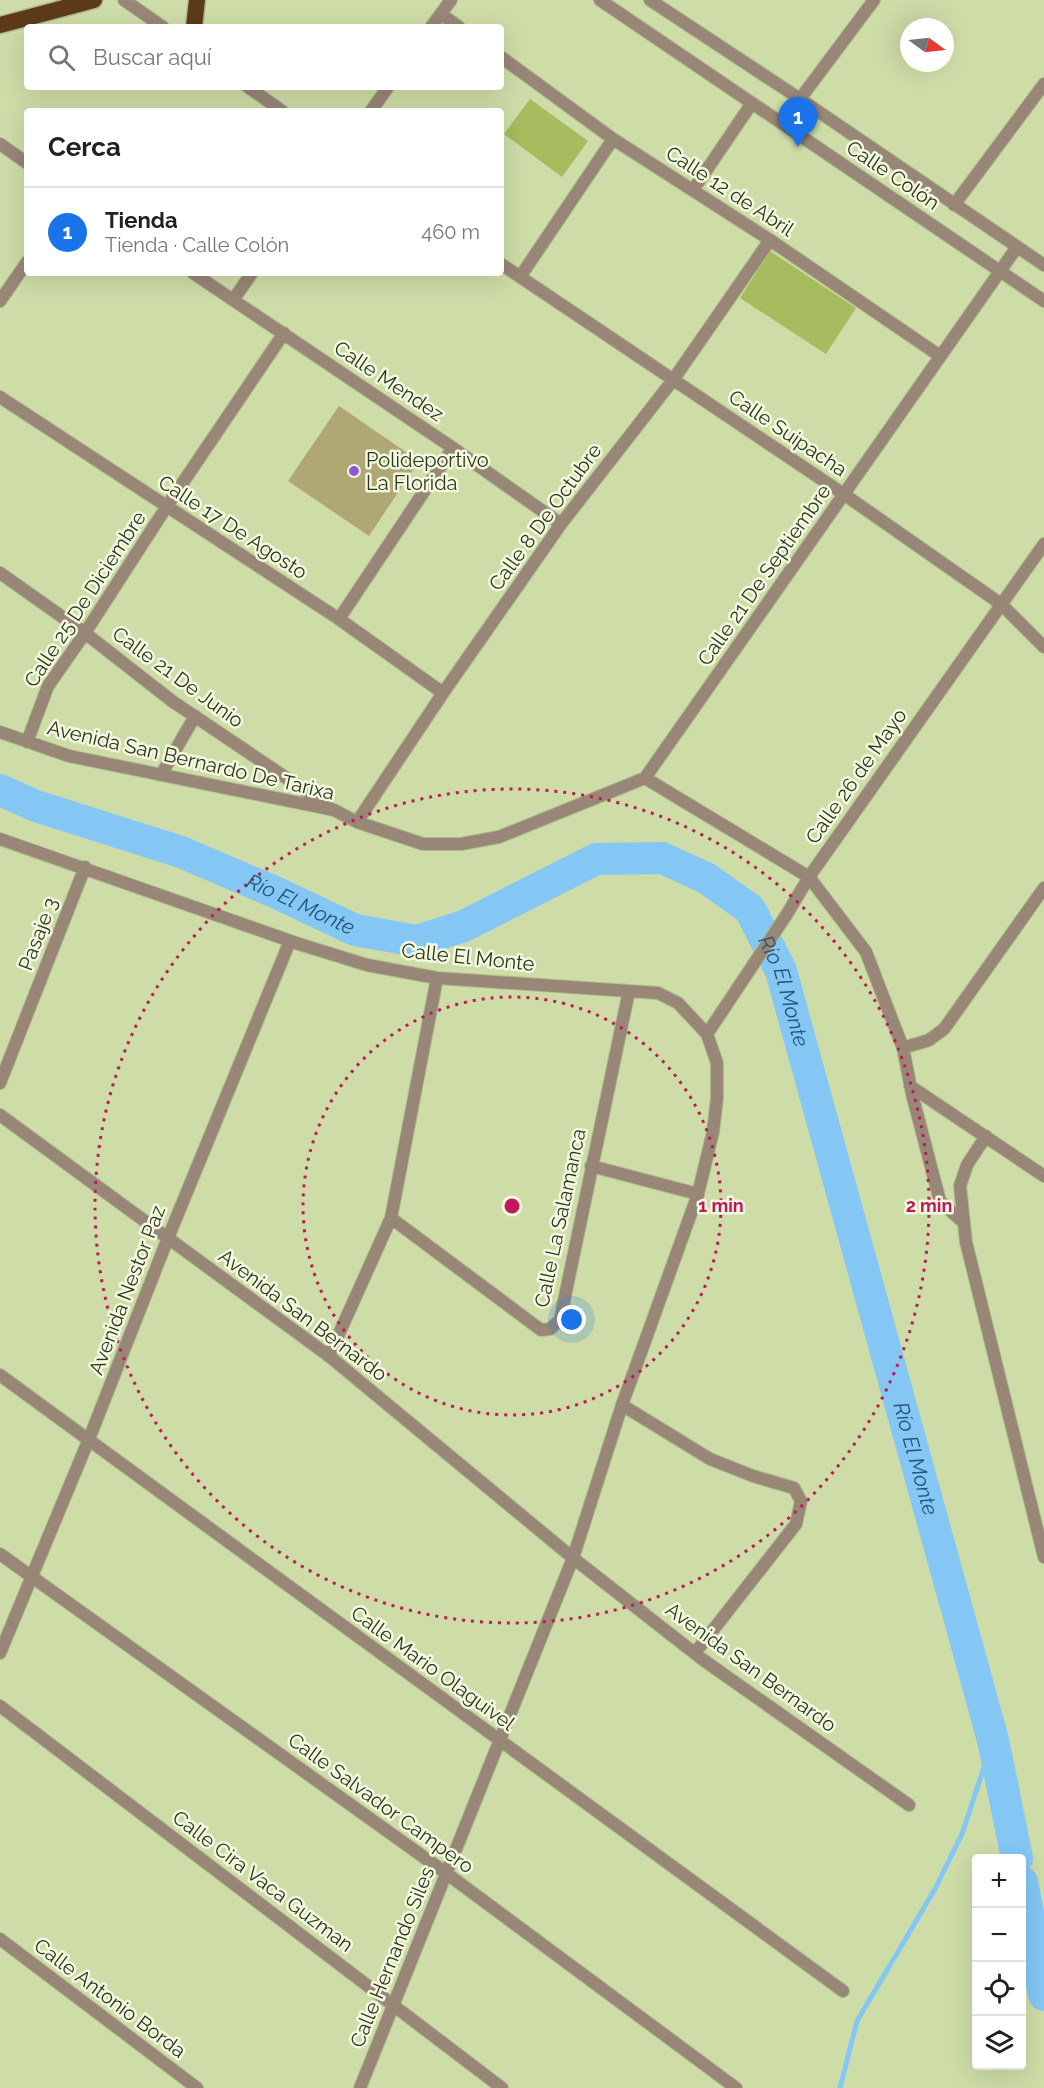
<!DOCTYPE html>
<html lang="es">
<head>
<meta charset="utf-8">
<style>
	:root { --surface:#fff; --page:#f6f6f6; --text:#202124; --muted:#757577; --line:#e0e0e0; --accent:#1a73e8 }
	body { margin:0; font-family:Raleway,sans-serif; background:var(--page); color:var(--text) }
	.controls { position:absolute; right:18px; bottom:18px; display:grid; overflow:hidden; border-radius:6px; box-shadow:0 6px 24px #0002 }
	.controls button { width:54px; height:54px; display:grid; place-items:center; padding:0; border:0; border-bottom:2px solid var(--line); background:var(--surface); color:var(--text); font:30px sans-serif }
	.compass { position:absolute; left:900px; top:18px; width:54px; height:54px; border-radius:50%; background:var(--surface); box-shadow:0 6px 24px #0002; rotate:105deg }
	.you { position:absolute; left:572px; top:1320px; width:21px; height:21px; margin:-15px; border:4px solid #fff; border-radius:50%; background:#1a73e8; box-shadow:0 0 0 9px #1a73e833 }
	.badge { display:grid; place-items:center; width:39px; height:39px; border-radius:50%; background:var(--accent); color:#fff; font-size:20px; font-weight:700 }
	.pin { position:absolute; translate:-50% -50px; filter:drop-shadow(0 2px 3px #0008) }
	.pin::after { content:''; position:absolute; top:32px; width:21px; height:18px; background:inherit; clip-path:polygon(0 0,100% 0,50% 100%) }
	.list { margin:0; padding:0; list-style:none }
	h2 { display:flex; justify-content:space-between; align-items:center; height:78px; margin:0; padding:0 24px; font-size:26px }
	h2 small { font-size:20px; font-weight:400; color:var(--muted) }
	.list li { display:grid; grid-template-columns:39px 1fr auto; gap:18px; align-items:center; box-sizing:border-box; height:90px; padding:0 24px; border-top:2px solid var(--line) }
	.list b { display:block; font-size:22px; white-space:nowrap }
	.list p { margin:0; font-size:20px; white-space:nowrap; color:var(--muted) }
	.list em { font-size:20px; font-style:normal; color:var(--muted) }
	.icon { flex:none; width:33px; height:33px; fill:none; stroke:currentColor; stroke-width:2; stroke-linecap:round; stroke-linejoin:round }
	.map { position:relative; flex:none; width:1044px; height:2088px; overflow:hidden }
	.search { position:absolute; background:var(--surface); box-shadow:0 6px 24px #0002; left:24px; top:24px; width:480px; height:66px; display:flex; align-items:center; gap:15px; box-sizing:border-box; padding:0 21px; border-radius:6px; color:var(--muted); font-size:22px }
	.panel { position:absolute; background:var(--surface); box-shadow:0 6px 24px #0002; left:24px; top:108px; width:480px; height:168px; border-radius:6px }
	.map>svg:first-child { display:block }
</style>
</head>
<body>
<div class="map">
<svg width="1044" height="2088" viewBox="0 0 1044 2088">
	<rect width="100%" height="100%" fill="#cedca8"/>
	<path fill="#a6bc5e" d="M 530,99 L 588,141 L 562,177 L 504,134 Z
		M 770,251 L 856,308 L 826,354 L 740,298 Z"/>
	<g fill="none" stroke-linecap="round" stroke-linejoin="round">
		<path stroke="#84c6f4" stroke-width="5" d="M 840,2088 L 857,2021 L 935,1889 L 962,1834 L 993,1740"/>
		<g stroke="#84c6f4" stroke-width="32">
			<path id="s1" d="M 0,790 L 36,806 L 181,852 L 277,893 L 355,930 L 417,941 L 464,926 L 596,859 L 662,858 L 706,878 L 750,909 L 781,971 L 993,1740 L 1017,1858"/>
			<path d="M 1022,1882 L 1044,1995"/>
		</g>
	</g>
	<path fill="#afa774" d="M 339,406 L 419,461 L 369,536 L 288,481 Z"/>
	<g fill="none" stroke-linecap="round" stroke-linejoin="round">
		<g stroke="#aeba8d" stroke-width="14">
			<path id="minor" d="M 124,0 L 163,27
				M 441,14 L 459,27
				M 431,27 L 451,0
				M 501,57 L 613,139 L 770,240 L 940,356
				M 248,87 L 282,111
				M 800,99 L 874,0
				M 371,111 L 388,87
				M 0,144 L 27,163
				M 693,190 L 752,103
				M 954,205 L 1044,84
				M 501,264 L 845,495 L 1001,604 L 1044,647
				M 193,273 L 453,448 L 561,524
				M 520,277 L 613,139
				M 233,300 L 252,273
				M 0,301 L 27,262
				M 0,397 L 339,619 L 443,693
				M 0,573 L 85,633 L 172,701 L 328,806
				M 339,619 L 453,448
				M 0,732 L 69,756 L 334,810 L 357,822 L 423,844 L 461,844 L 499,837 L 645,778 L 809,877 L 866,952 L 903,1048 L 912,1094 L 940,1201 L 964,1223
				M 27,742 L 48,686 L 85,633 L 167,506 L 284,333
				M 161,775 L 195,716
				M 645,778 L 1017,247
				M 357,822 L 443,693 L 561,524 L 673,380 L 770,240
				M 0,839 L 299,944 L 367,965 L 437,978 L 658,993 L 678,1003 L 707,1034
				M 903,1048 L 929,1040 L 944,1029 L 1044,888
				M 0,1083 L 85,867
				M 910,1086 L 1044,1176
				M 986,1136 L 967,1165 L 960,1186 L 966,1242 L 1044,1557
				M 591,1166 L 698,1194
				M 391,1218 L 541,1330 L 550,1329 L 560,1320 L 629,991
				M 168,1238 L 290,941
				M 329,1356 L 391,1218 L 437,978
				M 0,1375 L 843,1991
				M 622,1405 L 710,1459 L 753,1476 L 794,1488 L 801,1501 L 796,1524 L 695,1653
				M 0,1554 L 446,1873 L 736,2088
				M 0,1939 L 197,2088
				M 360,2088 L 573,1558 L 702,1659 L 909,1805"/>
		</g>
		<g stroke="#aeba8d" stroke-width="14">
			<path id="tertiary" d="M 600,0 L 1044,301
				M 650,0 L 800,99 L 1044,265
				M 0,1115 L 329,1356 L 573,1558 L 622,1405 L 698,1194 L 713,1132 L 717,1098 L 717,1063 L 707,1034 L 787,914 L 809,877 L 1044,544
				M 0,1653 L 89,1439 L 168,1238
				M 0,1706 L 502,2088"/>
		</g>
		<g stroke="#aeba8d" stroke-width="19">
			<path id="trunk" d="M 0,25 L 94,0
				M 194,27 L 197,0"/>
		</g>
		<use href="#minor" stroke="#988677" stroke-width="12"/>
		<use href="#tertiary" stroke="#988677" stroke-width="12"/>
		<use href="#trunk" stroke="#5c3a1a" stroke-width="16"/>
	</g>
	<g fill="none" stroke="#c2185b" stroke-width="3" stroke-dasharray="3 6">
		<circle cx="512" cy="1206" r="209"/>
		<circle cx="512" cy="1206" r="417"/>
	</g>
	<circle fill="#8d5ad3" stroke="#f2f9df" stroke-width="2" cx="354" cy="471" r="6"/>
	<g text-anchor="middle" stroke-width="5" stroke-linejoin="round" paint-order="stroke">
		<g font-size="20" fill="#2f3420" stroke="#f2f9df">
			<text transform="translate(893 175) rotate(34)" y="7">Calle Colón</text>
			<text transform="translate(730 191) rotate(33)" y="7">Calle 12 de Abril</text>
			<text transform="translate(389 381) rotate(34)" y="7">Calle Mendez</text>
			<text transform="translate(788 433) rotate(34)" y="7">Calle Suipacha</text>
			<text transform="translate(545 517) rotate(-54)" y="7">Calle 8 De Octubre</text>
			<text transform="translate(233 527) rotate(33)" y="7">Calle 17 De Agosto</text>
			<text transform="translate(764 575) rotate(-55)" y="7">Calle 21 De Septiembre</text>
			<text transform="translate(85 599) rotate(-57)" y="7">Calle 25 De Diciembre</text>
			<text transform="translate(178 677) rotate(36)" y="7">Calle 21 De Junio</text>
			<text transform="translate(191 760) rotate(13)" y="7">Avenida San Bernardo De Tarixa</text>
			<text transform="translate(856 776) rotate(-55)" y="7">Calle 26 de Mayo</text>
			<text transform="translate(38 934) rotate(-69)" y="7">Pasaje 3</text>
			<text transform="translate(468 957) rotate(6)" y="7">Calle El Monte</text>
			<text transform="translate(560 1218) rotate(-78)" y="7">Calle La Salamanca</text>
			<text transform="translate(127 1290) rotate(-69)" y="7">Avenida Nestor Paz</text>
			<text transform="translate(303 1315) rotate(37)" y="7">Avenida San Bernardo</text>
			<text transform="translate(751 1667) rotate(36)" y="7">Avenida San Bernardo</text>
			<text transform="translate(433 1668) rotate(36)" y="7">Calle Mario Olaguivel</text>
			<text transform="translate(381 1803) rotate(36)" y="7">Calle Salvador Campero</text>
			<text transform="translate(263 1881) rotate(37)" y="7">Calle Cira Vaca Guzman</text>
			<text transform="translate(392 1957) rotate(-68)" y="7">Calle Hernando Siles</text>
			<text transform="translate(110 1998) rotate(37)" y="7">Calle Antonio Borda</text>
		</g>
		<g font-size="20" fill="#2f3420" stroke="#f2f9df" text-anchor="start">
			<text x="366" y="467">Polideportivo<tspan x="366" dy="23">La Florida</tspan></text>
		</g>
		<g font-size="21" font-style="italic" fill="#255676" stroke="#f2f9df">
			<text dy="7" stroke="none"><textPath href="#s1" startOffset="322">Río El Monte</textPath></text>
			<text dy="7" stroke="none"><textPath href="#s1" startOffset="900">Río El Monte</textPath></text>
			<text dy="7" stroke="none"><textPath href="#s1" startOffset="1386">Río El Monte</textPath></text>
		</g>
	</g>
	<circle cx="512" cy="1206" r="9" fill="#c2185b" stroke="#f2f9df" stroke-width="3"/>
	<g font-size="18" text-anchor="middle" font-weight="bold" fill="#c2185b" stroke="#f2f9df" stroke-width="5" stroke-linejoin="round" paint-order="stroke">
		<text x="721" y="1212">1 min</text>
		<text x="929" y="1212">2 min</text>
	</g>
</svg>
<div class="controls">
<button>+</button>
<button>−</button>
<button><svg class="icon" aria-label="locate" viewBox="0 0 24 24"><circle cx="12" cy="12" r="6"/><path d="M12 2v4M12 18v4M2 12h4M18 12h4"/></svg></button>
<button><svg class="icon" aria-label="layers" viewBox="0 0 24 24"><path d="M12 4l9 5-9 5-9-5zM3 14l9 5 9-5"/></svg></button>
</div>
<svg class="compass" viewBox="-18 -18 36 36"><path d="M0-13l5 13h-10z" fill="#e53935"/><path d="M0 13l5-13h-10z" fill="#757577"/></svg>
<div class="you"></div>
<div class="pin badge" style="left:798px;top:147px">1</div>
<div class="search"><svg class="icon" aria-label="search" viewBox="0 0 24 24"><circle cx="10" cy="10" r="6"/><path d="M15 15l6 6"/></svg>Buscar aquí</div>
<section class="panel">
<h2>Cerca<small></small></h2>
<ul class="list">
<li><span class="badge">1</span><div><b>Tienda</b><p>Tienda · Calle Colón</p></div><em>460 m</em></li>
</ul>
</section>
</div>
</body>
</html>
